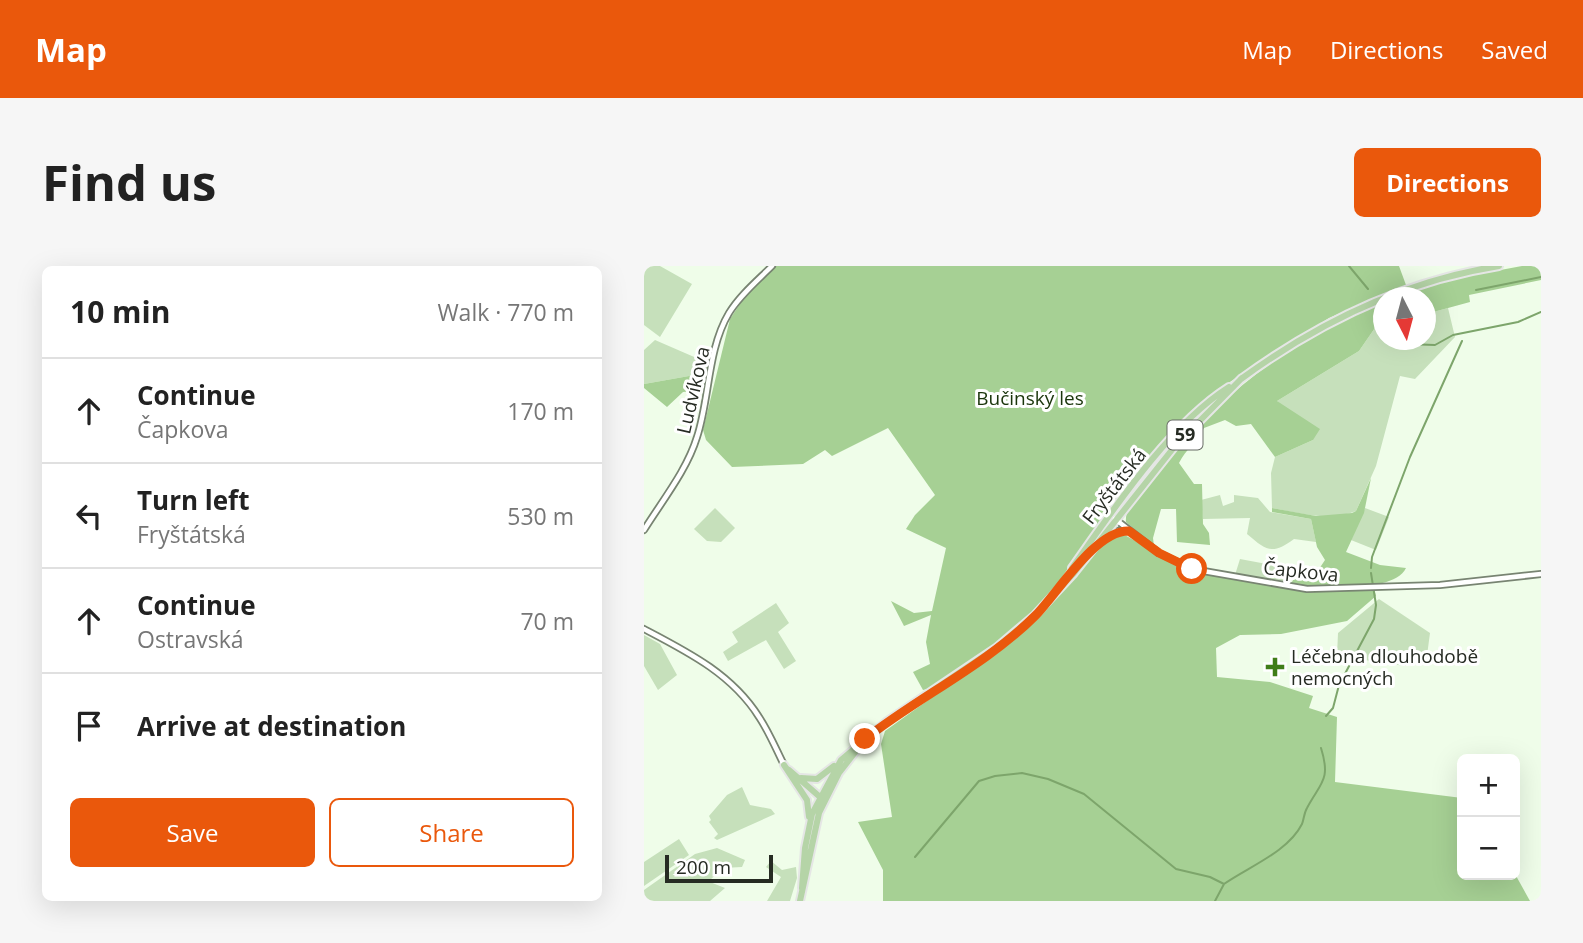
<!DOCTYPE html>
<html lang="en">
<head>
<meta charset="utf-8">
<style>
	:root { --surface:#fff; --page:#f6f6f6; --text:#222; --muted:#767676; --line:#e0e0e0; --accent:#ea580c }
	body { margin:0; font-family:"Open Sans",sans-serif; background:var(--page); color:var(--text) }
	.controls { position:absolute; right:21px; bottom:21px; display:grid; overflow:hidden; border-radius:10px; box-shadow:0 7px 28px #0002 }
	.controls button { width:63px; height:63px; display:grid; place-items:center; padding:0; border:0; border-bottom:2px solid var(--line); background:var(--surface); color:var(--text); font:35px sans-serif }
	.compass { position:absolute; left:729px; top:21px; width:63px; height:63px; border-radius:50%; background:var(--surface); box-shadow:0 7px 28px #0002; rotate:174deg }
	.scale { position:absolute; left:21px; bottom:18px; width:108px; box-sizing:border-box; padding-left:7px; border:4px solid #262b23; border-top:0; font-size:19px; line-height:24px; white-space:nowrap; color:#262b23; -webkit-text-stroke:5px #fff; paint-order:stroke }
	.stop { position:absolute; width:21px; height:21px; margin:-16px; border:5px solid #ea580c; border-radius:50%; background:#fff }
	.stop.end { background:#ea580c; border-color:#fff; box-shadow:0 2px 7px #0008 }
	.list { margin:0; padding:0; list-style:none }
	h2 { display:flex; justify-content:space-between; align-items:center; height:91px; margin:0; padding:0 28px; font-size:30px }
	h2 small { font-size:23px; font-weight:400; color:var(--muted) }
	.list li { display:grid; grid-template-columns:46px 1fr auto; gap:21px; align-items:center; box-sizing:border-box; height:105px; padding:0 28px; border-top:2px solid var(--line) }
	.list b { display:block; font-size:26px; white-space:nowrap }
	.list p { margin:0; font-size:23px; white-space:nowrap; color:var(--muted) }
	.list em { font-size:23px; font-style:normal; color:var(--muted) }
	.actions { display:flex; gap:14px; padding:21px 28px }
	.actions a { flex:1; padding:16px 0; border:2px solid var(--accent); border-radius:10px; text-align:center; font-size:24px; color:var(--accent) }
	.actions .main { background:var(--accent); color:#fff }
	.icon { flex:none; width:38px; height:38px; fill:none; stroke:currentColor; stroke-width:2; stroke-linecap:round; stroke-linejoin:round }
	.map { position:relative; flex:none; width:897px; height:635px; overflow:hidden; border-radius:10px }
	header { display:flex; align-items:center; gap:42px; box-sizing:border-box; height:98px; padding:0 35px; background:var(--accent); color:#fff }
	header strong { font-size:33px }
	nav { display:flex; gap:38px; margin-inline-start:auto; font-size:24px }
	.intro { display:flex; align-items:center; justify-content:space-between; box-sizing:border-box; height:168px; padding:0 42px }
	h1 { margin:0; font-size:49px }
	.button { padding:18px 32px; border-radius:10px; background:var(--accent); color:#fff; font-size:24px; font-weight:700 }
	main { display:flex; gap:42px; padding:0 42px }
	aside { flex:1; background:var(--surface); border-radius:10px; box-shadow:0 7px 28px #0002 }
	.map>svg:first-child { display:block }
</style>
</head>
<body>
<header>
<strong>Map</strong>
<nav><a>Map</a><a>Directions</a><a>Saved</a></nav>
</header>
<div class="intro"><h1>Find us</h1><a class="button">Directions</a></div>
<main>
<aside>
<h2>10 min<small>Walk · 770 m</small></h2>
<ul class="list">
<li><svg class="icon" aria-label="ahead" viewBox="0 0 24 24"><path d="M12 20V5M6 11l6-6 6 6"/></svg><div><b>Continue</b><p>Čapkova</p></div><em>170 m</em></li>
<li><svg class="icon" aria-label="left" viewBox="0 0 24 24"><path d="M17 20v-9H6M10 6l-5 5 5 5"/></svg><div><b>Turn left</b><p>Fryštátská</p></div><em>530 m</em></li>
<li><svg class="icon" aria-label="ahead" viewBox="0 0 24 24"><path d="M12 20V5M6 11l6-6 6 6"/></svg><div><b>Continue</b><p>Ostravská</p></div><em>70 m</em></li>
<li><svg class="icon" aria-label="arrive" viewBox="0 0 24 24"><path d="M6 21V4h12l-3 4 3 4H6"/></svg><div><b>Arrive at destination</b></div></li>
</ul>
<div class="actions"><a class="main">Save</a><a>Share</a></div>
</aside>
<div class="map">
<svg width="897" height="635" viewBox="0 0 897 635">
	<rect width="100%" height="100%" fill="#effde9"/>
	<path fill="#c6e0bb" d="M 0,0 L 16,0 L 48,18 L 16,71 L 0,59 Z
		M 804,42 L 811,71 L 771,113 L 756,110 L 732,200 L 712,245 C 685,256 656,247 628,242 L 627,207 L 631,191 L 669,174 L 633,135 L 715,85 L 735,56 L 739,58 L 740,74 L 782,74 L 782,48 Z
		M 11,74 L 64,97 L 62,107 L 0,118 L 0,84 Z
		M 576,229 L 579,240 L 590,236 L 590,229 L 614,232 L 626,246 L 667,253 L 672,276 L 650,273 C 628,289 623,285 603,268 L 606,252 L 559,253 L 557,234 Z
		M 71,242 L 91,262 L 77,276 L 63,275 L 50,263 Z
		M 721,242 L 745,251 L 732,284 L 707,274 Z
		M 596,293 L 645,302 L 641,316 L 591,309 Z
		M 735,333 L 786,367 L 782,397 L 761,400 L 693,390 L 694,367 Z
		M 132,337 L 145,357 L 134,366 L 152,395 L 140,403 L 122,374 L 84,395 L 79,386 L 94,376 L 88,366 Z
		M 0,369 L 16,378 L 33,409 L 14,424 L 0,400 Z
		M 98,521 L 106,539 L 127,543 L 131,548 L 73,574 L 70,572 L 74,568 L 65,556 L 67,554 L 65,550 L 83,529 Z
		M 35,573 L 45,589 L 0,620 L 0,596 Z
		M 73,582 L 101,594 L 98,601 L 79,602 L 66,614 L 66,616 L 81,622 L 66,635 L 0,635 L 0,624 L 51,588 Z
		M 127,595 L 138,604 L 152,601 L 153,612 L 146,635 L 123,635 L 137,611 L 122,601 Z"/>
	<path fill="#a6d094" d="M 131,0 L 755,0 L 762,19 L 685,52 L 575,123 L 498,202 L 462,247 L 407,327 L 389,347 L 350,380 L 291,421 L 279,424 L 269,406 L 286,398 L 282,376 L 287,349 L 260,360 L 247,335 L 270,347 L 288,345 L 302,282 L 262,263 L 271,249 L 291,229 L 244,162 L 188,190 L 181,184 L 159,198 L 88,201 L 62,174 L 59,164 L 86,53 L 103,27 Z
		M 878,0 L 897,0 L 897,14 L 825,29 L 826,36 L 782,48 L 782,32 L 748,32 L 808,13 Z
		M 739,35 L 739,58 L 735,56 L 715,85 L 633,135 L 676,163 L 669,174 L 631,191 L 607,158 L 592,160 L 581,154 L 560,162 C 553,176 542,183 535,197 L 550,218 L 558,218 L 559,258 L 565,267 L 566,279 L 533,276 L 532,243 L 517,243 L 509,272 L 510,280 L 482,256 C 480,239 502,220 512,207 C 583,123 639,80 739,35 Z
		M 62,107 L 59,124 L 39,126 L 23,141 L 0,122 L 0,118 Z
		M 727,212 L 720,247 L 702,286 L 736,299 L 762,302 C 750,328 672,321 647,318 L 649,314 L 671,302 L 675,303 L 681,294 L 673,281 L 667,253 L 628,246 L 628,242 L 672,250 L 708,247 L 712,245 Z
		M 477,267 L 546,305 L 670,326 L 730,322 L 732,330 L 703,355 L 637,368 L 596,369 L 572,382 L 573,411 L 626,416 L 669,430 L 665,442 L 693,451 L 691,516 L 818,532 L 818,609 L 871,608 L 886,635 L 239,635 L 239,604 L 214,556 L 248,551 L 237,478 L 241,465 L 375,369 L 465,271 Z"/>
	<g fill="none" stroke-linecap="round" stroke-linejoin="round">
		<path stroke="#7da56b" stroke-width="2" d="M 705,0 L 724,23
			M 832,24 L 897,11
			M 739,43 L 740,45
			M 760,74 L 762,78 L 791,79 L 809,69 L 874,56 L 897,46
			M 727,302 L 728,291 L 766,191 L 818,75
			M 682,450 L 689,442 L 695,419 L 730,353 L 732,339 L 727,307
			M 271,591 L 335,515 L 351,510 L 378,507 L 404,513 L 440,528 L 532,603 L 566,611 L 580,618 C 604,601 644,586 658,558 C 660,553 660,547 663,542 C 677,516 687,514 677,482
			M 571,635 L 580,618"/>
		<g stroke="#788472" stroke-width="8">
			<path id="tertiary" d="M 471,253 L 515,287 L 548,303 L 663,323 L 796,319 L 897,308
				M 0,264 C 18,235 43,204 53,171 C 66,132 63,84 85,47 C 96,29 113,15 128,0
				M 459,274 L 473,265 L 486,265"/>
		</g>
		<g stroke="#788472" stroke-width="8">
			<path id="secondary" d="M 0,363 C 44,386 88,408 115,451 C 125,466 132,483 140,499"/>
		</g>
		<g stroke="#e5e6e5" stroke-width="10">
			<path id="primary" d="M 597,113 C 675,56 759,15 855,0
				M 428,302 C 469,244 525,159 585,121
				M 140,499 L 163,534 L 165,551
				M 145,504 L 176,531
				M 157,512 L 173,513 L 190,500
				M 158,622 L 161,582 L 168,548 L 197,494 L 242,456 L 352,382 L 391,349 L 430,307 L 531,180 L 598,112
				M 156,635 L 175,547 L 195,507 L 216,480"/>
		</g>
		<use href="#tertiary" stroke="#fff" stroke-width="4.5"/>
		<use href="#secondary" stroke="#fff" stroke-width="4.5"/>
		<use href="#primary" stroke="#b5d4a7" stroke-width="6"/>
	</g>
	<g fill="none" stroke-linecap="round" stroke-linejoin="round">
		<path stroke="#ea580c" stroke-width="9" d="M 221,473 C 276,430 342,399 392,349 C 415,325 452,264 485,265 L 515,287 L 548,303"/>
	</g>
	<path fill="#407d19" stroke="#fff" stroke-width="2.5" d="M627.5 390.5h7v7h7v7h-7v7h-7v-7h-7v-7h7z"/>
	<g text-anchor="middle" stroke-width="6" stroke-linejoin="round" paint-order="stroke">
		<rect fill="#fff" stroke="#676b65" stroke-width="2" x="523.5" y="154.5" width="35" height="29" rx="5"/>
		<g font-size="18" font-weight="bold" fill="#262b23">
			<text x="541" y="175">59</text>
		</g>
		<g font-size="19" fill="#262b23" stroke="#fff">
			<text transform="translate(49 124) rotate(-77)" y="7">Ludvíkova</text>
			<text transform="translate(470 220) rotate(-52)" y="7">Fryštátská</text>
			<text transform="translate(657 305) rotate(6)" y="7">Čapkova</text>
		</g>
		<g font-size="19" fill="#1a350b" stroke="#fff">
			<text x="386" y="139">Bučinský les</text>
		</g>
		<g font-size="19" fill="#262b23" stroke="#fff" text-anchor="start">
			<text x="647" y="397">Léčebna dlouhodobě<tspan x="647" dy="22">nemocných</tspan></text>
		</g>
	</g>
</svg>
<div class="controls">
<button>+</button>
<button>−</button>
</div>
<svg class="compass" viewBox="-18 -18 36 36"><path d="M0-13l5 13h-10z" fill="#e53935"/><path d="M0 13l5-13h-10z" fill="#767676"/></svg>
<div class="scale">200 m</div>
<div class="stop" style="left:548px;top:303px"></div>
<div class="stop end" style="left:221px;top:473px"></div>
</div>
</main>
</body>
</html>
